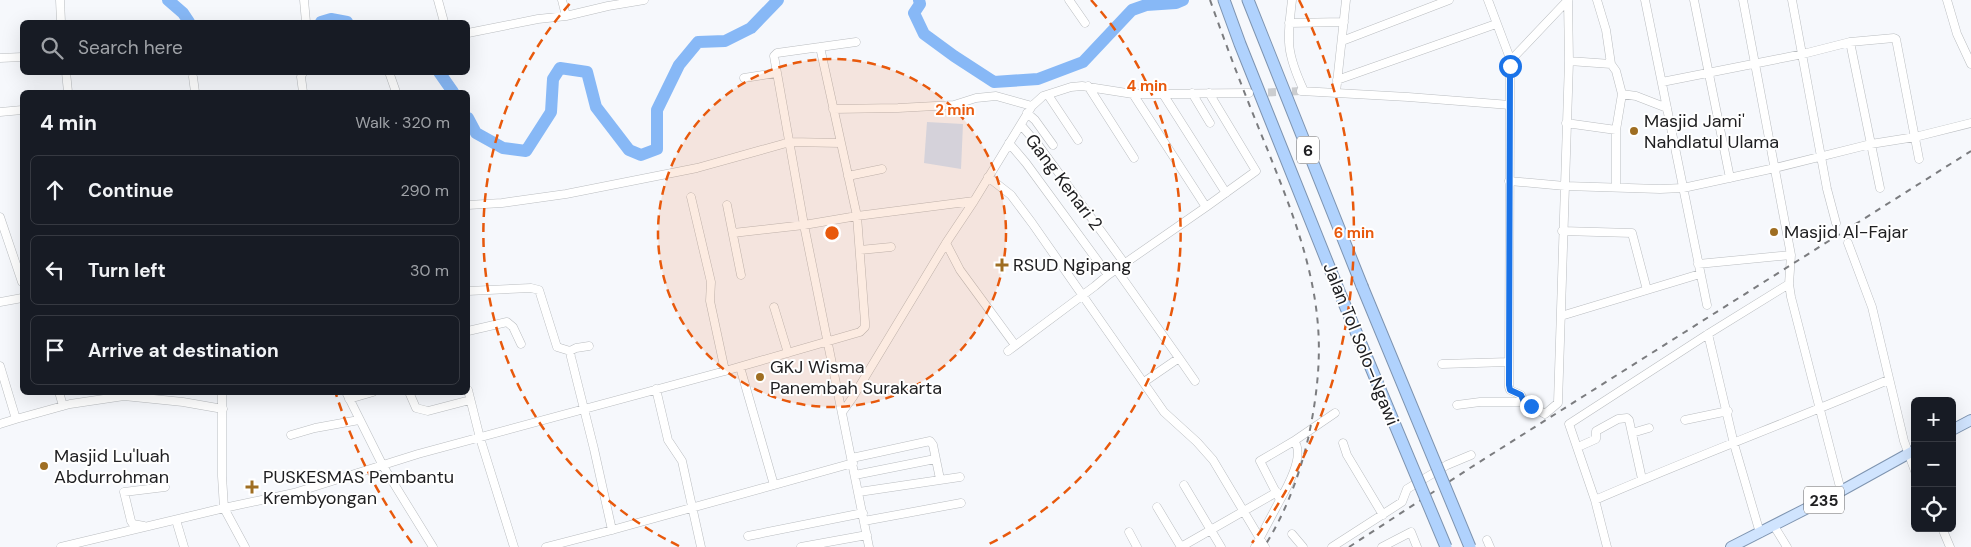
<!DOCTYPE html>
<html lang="en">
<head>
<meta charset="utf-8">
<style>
	:root { --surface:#171b24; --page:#20242c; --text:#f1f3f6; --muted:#9ea1a6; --line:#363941 }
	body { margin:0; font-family:"DM Sans",sans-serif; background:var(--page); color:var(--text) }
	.controls { position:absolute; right:15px; bottom:15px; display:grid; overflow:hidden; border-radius:8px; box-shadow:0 5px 20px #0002 }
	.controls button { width:45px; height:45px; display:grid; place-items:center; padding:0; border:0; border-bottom:1px solid var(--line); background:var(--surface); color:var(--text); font:25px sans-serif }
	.stop { position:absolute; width:15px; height:15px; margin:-11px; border:4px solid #1a73e8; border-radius:50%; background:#fff }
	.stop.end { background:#1a73e8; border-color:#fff; box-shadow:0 1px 5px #0008 }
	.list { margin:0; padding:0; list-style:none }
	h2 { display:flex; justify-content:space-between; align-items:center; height:65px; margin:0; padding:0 20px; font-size:21px }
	h2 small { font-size:16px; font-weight:400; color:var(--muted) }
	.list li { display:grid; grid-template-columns:32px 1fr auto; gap:15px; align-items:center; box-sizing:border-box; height:70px; margin:0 10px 10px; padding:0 10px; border:1px solid var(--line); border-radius:8px }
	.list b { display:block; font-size:19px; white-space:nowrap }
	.list em { font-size:16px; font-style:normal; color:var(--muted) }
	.icon { flex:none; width:28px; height:28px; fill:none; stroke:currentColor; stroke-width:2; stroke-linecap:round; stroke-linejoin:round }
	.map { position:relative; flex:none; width:1971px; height:547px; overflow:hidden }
	.search { position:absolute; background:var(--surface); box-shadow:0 5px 20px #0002; left:20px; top:20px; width:450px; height:55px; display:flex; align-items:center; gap:12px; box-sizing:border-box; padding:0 18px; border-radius:8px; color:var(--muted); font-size:19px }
	.panel { position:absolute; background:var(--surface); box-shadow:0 5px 20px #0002; left:20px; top:90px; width:450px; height:305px; border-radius:8px }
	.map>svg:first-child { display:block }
</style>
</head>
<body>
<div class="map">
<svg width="1971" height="547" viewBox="0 0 1971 547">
	<rect width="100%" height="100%" fill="#f6f8fc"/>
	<path fill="#d3e3f8" d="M 927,122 L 963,124 L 961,169 L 924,163 Z"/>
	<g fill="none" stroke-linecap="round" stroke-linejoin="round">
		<path stroke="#87b8f6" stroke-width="12" d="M 168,0 L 183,13 L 189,22
			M 919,0 L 920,4 L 914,13 L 924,34 L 954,56 L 994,82 L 1038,79 L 1083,62 L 1132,10 L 1146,5 L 1176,3 L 1183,0
			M 321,22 L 331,19 L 347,22
			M 439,72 L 453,92
			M 468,118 L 476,133 L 503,148 L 526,151 L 551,112 L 553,79 L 560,68 L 587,72 L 596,107 L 629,150 L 641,155 L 657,149 L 657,110 L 679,65 L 698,42 L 725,41 L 751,28 L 778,0"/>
		<path stroke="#cbcdd0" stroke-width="8" stroke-dasharray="8 4" stroke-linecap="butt" d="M 1256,93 L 1301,91"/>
		<g stroke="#babdc0" stroke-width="9">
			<path id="minor" d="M 60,0 L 61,22
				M 304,0 L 306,22
				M 438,0 L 444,22
				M 562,0 L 566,16
				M 1069,0 L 1085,23
				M 1292,0 C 1287,42 1286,52 1304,91
				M 1488,0 L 1511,61
				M 1597,0 L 1606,30 L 1611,64
				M 1645,0 L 1707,305
				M 1694,0 L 1730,178
				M 1743,0 L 1791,255 L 1789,284 L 1791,297 L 1841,491
				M 1792,0 L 1827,189 L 1836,223
				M 1947,0 L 1957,34 L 1971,64
				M 1289,23 L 1344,22
				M 468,33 L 538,19 L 566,16 L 608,6 L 644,0
				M 1342,41 L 1449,0
				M 856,42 L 777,53 L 774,56 L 804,225 L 869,547
				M 1850,42 L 1880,188
				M 0,58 L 22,57
				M 1569,61 L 1611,64 L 1616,71 L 1622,94 L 1636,96 L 1667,108
				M 66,72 L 68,92
				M 303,72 L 301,77 L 303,92
				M 389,72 L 396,92
				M 193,77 L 195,92
				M 744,78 L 776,73
				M 1337,80 L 1496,24
				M 1662,82 L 1803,54 L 1850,42 L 1894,38 L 1896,39 L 1919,159
				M 1088,86 L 1134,158
				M 1301,91 L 1408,97 L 1510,105 L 1510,66 L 1512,59 L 1568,0
				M 1336,92 L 1346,0
				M 1192,93 L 1210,123
				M 1163,94 L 1226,193
				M 1048,95 L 1078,140
				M 1510,105 L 1509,387 L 1510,390 L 1521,395 L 1524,402 L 1545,414 L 1558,403 L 1569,61 L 1568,0
				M 833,109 L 898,108 L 954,105 L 976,98 L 996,96 L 1032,106
				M 0,112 L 22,110
				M 1027,113 L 1035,120 L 1053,145
				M 1566,123 L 1616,130 L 1616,187
				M 1021,125 L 1039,146 L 1125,264
				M 1616,130 L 1622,94
				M 1009,143 L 1026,163 L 1108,275
				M 848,176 L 882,169
				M 988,177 L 1011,195 L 1032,223 L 1164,412 L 1197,442 L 1213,460 L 1265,547
				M 1509,181 L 1565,186 L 1660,189 L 1683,188 L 1775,168 L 1871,144 L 1915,137 L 1971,123
				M 691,197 L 711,282 L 710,301 L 725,371
				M 468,205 L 502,203 L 566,194 L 697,168 L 790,142 L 840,143
				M 727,205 L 741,275
				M 1206,207 L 1256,171 L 1209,93
				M 0,217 L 22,282
				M 1562,231 L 1632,233 L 1647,290
				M 733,233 L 804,225 L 857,216 L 820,47
				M 946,243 L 960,270 L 1015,345
				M 1848,243 L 1872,307 L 1904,441 L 1915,471
				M 860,250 L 891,247
				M 1698,264 L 1791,255
				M 1116,269 L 1179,358
				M 468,291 L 531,288 L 539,290 L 557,347 L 570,351
				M 0,302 L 22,298
				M 774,307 L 788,353
				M 1561,316 L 1700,274
				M 468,331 L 507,322 L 513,327 L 521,344
				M 1708,334 L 1734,444 L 1760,533
				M 589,346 L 576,348 L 570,351 L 571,357 L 594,449 L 612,530
				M 1008,351 L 1095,286 L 1108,275 L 1206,207 L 1133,94
				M 1442,364 L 1509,362
				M 0,366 L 16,419 L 0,424
				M 740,367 L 774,485
				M 1144,382 L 1179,358 L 1195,381
				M 656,389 L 668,440 L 682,461 L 701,547
				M 468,390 L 480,438 L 514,547
				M 59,392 L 63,406
				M 222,392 L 222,476 L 224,508 L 245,547
				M 346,392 L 383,466 L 433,547
				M 409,392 L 416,408 L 428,411 L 470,400
				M 349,399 L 373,392
				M 1457,405 L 1480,402 L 1524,402
				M 843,411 L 853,397 L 946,243 L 974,201
				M 16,419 L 70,404 L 124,396 L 183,402 L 223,409
				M 1685,420 L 1728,411
				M 1632,433 L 1649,428
				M 291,435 L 315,428 L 359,420
				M 1343,443 L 1347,455 L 1383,515
				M 1578,447 L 1596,439 L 1596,431 L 1598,430 L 1618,419 L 1627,418 L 1629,420 L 1642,479
				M 852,458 L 930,441 L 933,445 L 940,479
				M 855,475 L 935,459
				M 1184,485 L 1221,547
				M 859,492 L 960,477
				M 1280,500 C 1288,486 1305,454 1294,441 L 1335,413
				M 1595,500 C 1692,458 1791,421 1888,380
				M 1157,507 L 1181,547 L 1277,492
				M 176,520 L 184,547
				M 864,521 L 961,503
				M 144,526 L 133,524 L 131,521 L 124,492 L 165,487
				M 1774,526 L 1787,547
				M 1942,528 L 1950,547
				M 1129,532 L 1137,547
				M 1292,534 L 1303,547
				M 748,536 L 863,513
				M 1487,540 L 1490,547
				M 61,547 L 224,508 L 294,493 L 418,454 L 725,371 L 860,332 L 865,327 L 865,322 L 857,216 L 974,201 L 1032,106 L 1043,96 L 1071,87 L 1082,86 L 1133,94 L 1249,93
				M 546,547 L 612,530 L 853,463
				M 801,547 L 867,535
				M 1255,547 L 1280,500 L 1260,461 L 1294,441
				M 1332,547 L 1402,502 L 1407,489 L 1447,465 L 1471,455
				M 1382,547 L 1411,532 L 1417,547
				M 1607,547 L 1595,500 L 1569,424 L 1708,334 L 1789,284"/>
		</g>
		<g stroke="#7e94b0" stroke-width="12">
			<path id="major" d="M 1952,430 L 1971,420
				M 1731,547 L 1841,491 L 1915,450"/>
		</g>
		<g stroke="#7e94b0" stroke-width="13">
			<path id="highway" d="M 1224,0 L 1240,44 L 1336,284
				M 1248,0 L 1362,286"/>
		</g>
		<use href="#minor" stroke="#fff" stroke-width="8"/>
		<use href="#major" stroke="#d0e4fe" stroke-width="10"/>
		<use href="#highway" stroke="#b0d2fd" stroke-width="11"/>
		<path stroke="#7b7c7f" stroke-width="2" stroke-dasharray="6 6" stroke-linecap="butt" d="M 1210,0 C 1227,48 1245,95 1264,141 C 1288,201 1313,261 1318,326 C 1321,364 1316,402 1308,439 C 1299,477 1285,514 1264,547
			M 1349,547 L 1470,468 L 1971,151"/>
		<g stroke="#7e94b0" stroke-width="13" stroke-linecap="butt">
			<path id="highway-bridge" d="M 1336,284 L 1446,547
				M 1362,286 L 1470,547"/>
		</g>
		<use href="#highway-bridge" stroke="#b0d2fd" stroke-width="11"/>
	</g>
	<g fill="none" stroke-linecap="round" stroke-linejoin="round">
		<path stroke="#1a73e8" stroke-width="6" d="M 1510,66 L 1509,385 L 1510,390 L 1521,395 L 1524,402 L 1531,406"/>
	</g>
	<circle cx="832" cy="233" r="174" fill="#e8590c" fill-opacity=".12"/>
	<g fill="none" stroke="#e8590c" stroke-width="2.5" stroke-dasharray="9 6">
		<circle cx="832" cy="233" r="174"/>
		<path d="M679 546A348 348 0 0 1 573 0M1091 0A348 348 0 0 1 985 546"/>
		<path d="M412 543A522 522 0 0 1 336 394M1299 0A522 522 0 0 1 1252 543"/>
	</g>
	<g fill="#9f6e22" stroke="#fff" stroke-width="2">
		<circle cx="1634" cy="131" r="5"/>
		<circle cx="1774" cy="232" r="5"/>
		<path d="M999.5 257.5h5v5h5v5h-5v5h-5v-5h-5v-5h5z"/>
		<circle cx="760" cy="377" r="5"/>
		<circle cx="44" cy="466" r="5"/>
		<path d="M249.5 479.5h5v5h5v5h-5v5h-5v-5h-5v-5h5z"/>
	</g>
	<g text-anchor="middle" stroke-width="4" stroke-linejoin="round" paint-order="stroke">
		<g fill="#fff" stroke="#636364" stroke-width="1">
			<rect x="1297" y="136.5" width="22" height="27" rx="4"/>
			<rect x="1804" y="486.5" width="40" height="27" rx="4"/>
		</g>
		<g font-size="16" font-weight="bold" fill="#202022">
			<text x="1308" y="156">6</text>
			<text x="1824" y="506">235</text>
		</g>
		<g font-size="18" fill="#202022" stroke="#fff" text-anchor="start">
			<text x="1644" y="127">Masjid Jami'<tspan x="1644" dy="21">Nahdlatul Ulama</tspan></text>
			<text x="1784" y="238">Masjid Al-Fajar</text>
			<text x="1013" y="271">RSUD Ngipang</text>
			<text x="770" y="373">GKJ Wisma<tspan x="770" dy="21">Panembah Surakarta</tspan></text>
			<text x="54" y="462">Masjid Lu'luah<tspan x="54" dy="21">Abdurrohman</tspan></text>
			<text x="263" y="483">PUSKESMAS Pembantu<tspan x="263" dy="21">Krembyongan</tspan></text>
		</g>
		<g font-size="18" fill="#202022" stroke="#fff">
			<text transform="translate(1064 182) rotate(53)" y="6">Gang Kenari 2</text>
			<text transform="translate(1361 344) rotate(68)" y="6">Jalan Tol Solo–Ngawi</text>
		</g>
	</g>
	<circle cx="832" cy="233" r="8" fill="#e8590c" stroke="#fff" stroke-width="2.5"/>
	<g font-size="15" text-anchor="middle" font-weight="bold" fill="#e8590c" stroke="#fff" stroke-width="4" stroke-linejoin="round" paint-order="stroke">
		<text x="1147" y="91">4 min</text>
		<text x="955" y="115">2 min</text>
		<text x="1354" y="238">6 min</text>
	</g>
</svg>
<div class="controls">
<button>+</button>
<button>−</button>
<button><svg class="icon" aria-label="locate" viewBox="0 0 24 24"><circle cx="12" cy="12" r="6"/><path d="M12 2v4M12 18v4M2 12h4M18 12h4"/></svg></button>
</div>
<div class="stop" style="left:1510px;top:66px"></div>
<div class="stop end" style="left:1531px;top:406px"></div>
<div class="search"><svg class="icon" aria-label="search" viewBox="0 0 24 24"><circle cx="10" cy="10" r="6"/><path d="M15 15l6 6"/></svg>Search here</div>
<section class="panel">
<h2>4 min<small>Walk · 320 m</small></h2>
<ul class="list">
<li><svg class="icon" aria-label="ahead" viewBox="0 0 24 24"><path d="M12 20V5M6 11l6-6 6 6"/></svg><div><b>Continue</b></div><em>290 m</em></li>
<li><svg class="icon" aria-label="left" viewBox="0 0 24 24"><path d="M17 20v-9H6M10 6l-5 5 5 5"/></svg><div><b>Turn left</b></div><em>30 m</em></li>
<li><svg class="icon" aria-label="arrive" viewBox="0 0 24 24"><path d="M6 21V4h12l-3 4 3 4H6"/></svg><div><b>Arrive at destination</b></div></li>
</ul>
</section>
</div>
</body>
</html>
